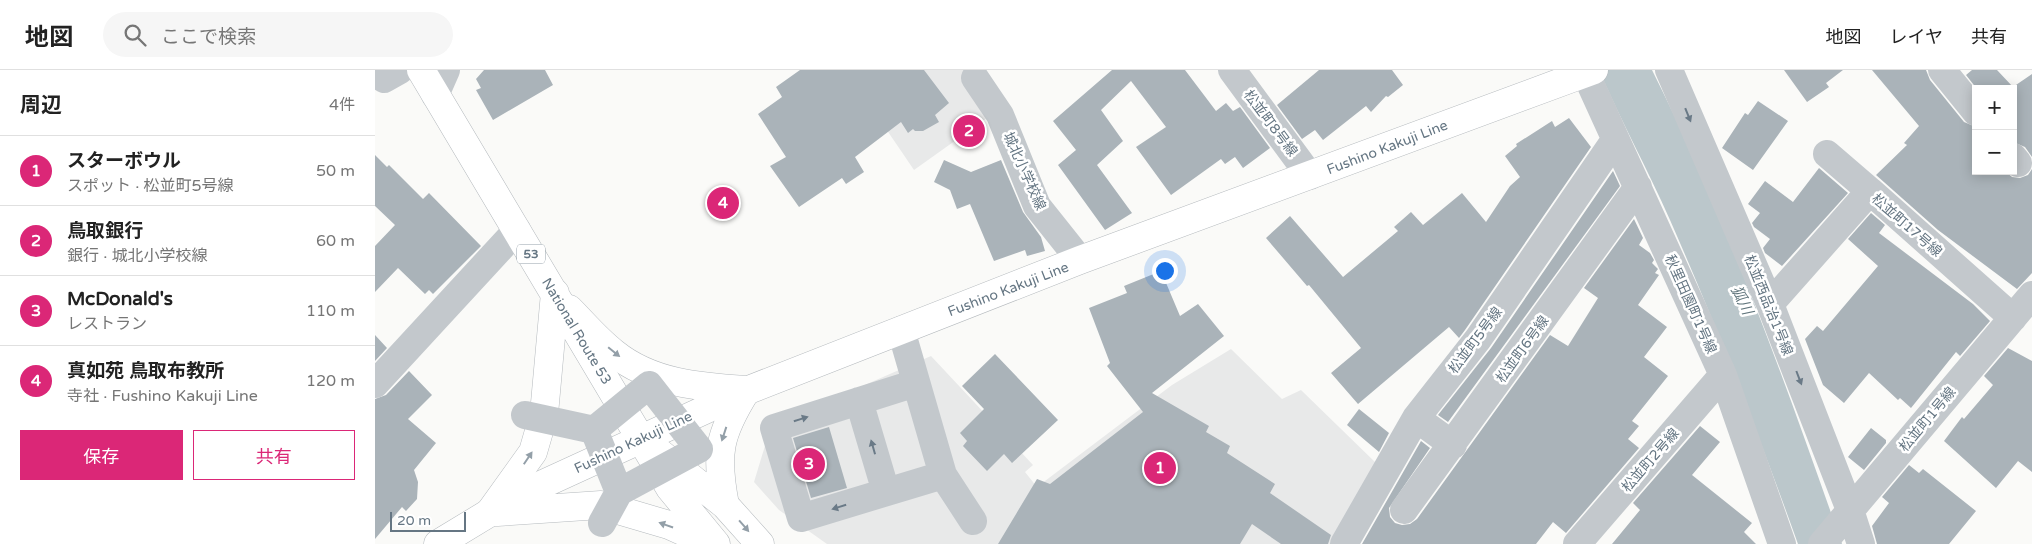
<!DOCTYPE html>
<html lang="ja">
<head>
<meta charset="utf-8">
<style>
	:root { --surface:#fff; --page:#f6f6f6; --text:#222; --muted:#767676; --line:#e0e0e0; --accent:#db2777 }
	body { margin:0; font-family:"Varela Round","Noto Sans JP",sans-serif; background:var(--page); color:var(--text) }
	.controls { position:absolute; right:15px; top:15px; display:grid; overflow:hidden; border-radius:0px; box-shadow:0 2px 12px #0003 }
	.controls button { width:45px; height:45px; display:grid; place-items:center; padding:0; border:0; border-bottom:1px solid var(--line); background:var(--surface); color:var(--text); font:25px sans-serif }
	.scale { position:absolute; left:15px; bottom:12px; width:76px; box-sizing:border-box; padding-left:5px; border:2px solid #657683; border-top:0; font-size:14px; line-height:18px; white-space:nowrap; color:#657683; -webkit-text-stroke:4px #fff; paint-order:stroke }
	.you { position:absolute; left:789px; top:200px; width:18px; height:18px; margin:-12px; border:4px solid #fff; border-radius:50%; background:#1a73e8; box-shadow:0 0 0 8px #1a73e833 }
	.badge { display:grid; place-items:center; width:32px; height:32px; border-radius:50%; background:var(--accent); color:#fff; font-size:16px; font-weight:700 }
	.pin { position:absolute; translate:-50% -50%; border:2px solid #fff; box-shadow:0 1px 5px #0006 }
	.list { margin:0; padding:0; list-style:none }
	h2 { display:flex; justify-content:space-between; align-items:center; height:65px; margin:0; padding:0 20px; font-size:21px }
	h2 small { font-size:16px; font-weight:400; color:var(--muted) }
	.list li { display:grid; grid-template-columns:32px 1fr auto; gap:15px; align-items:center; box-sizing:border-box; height:70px; padding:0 20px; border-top:1px solid var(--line) }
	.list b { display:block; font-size:19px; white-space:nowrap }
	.list p { margin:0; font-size:16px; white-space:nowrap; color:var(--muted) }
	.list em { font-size:16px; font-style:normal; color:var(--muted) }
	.actions { display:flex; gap:10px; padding:15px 20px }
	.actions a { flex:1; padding:11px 0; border:1px solid var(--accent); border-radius:0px; text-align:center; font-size:18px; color:var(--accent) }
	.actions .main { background:var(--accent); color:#fff }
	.icon { flex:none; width:28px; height:28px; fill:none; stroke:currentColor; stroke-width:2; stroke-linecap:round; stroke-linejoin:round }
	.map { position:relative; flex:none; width:1657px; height:474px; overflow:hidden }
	header { display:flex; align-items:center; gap:30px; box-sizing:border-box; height:70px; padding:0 25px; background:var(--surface); border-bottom:1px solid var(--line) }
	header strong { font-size:24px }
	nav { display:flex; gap:28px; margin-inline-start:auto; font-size:18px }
	.search { width:350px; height:45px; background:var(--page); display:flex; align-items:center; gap:12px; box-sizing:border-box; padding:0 18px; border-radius:28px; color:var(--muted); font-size:19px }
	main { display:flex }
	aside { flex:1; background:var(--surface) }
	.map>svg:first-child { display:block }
</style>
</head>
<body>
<header>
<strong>地図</strong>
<div class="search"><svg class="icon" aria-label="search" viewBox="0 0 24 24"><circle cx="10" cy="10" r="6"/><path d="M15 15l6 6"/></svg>ここで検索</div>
<nav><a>地図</a><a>レイヤ</a><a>共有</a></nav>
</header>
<main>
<aside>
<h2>周辺<small>4件</small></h2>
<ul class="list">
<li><span class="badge">1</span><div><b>スターボウル</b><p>スポット · 松並町5号線</p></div><em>50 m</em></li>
<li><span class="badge">2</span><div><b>鳥取銀行</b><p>銀行 · 城北小学校線</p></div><em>60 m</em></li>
<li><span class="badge">3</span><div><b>McDonald's</b><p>レストラン</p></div><em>110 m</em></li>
<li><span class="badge">4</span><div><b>真如苑 鳥取布教所</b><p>寺社 · Fushino Kakuji Line</p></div><em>120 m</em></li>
</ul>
<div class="actions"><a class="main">保存</a><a>共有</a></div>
</aside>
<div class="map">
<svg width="1657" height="474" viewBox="0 0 1657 474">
	<rect width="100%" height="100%" fill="#fafaf8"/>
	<path fill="#e8e9e9" d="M 471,0 L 598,0 L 612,48 L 539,100 Z
		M 856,279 L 907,329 L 926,320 L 1001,393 L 959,474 L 452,474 L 404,440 L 379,412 L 396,356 L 556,286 L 658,395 L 650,402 L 662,417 L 797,315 Z"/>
	<path fill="#bbc7cb" d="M 1224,0 L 1277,0 C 1353,151 1411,315 1467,474 L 1423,474 C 1384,365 1342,257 1295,150 C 1273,100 1246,51 1224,0 Z"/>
	<path fill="#aab3b9" d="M 109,0 L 170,0 L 178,15 L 118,50 L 101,20 L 106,18 L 101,9 Z
		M 425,0 L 549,0 L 574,33 L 560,45 L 564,52 L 548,61 L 540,61 L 538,59 L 533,63 L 526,52 L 480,87 L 489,102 L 471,114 L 467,108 L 424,137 L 395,96 L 411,87 L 383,44 L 407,27 L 401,17 Z
		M 737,0 L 810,0 L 841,41 L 851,33 L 858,41 L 865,37 L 895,78 L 868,98 L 860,87 L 850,94 L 846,89 L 796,125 L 761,77 L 791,57 L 756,11 L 726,40 L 748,71 L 722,95 L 757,143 L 730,160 L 683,95 L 701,80 L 678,51 Z
		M 944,0 L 1017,0 L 1028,15 L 1013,27 L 1011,26 L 996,42 L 991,36 L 948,70 L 940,60 L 927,69 L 902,35 Z
		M 1409,0 L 1468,0 L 1451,13 L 1454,17 L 1432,32 Z
		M 1497,0 L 1551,0 L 1555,10 L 1589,52 L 1601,57 L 1601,101 L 1630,101 L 1637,107 L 1645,108 L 1653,105 L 1657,99 L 1657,203 L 1642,219 L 1563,160 L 1501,105 L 1532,75 L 1529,73 L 1544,56 Z
		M 1597,0 L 1622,0 L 1638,17 L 1657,4 L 1657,87 L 1650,77 L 1638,72 L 1638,19 L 1602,19 L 1591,5 Z
		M 1383,31 L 1413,51 L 1378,100 L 1347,78 L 1370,43 L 1373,45 Z
		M 1194,48 L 1216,77 L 1090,260 L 1084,268 L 1074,257 L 983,334 L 956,303 L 986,278 L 934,215 L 932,216 L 891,168 L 915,146 L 968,207 L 1023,161 L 1019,157 L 1036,142 L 1048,155 L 1087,123 L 1111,152 L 1135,116 L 1145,107 L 1130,86 L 1142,76 L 1141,74 L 1177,51 L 1180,57 Z
		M 0,85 L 12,97 L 14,95 L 48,129 L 54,123 L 106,176 L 58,224 L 54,220 L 50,224 L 23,198 L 0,222 L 0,176 L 20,155 L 0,136 Z
		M 569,90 L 596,102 L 626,90 L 648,142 L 666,167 L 670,181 L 652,186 L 650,180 L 619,191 L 595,134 L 582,139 L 575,120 L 559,112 Z
		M 1444,98 L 1473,123 L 1407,196 L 1390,183 L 1388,178 L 1395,169 L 1379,157 L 1377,153 L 1385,143 L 1373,134 L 1390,111 L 1418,132 Z
		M 1238,101 L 1245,116 L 1073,352 L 1063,345 L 1116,278 Z
		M 1496,143 L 1510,155 L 1504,163 L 1598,234 L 1615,251 L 1585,286 L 1581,282 L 1536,338 L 1525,328 L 1523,330 L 1494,303 L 1469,333 L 1448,315 L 1430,269 L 1442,256 L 1448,261 L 1503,196 L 1473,169 Z
		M 1259,149 L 1268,168 L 1264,175 L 1275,183 L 1279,190 L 1277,193 L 1283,199 L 1280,203 L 1284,205 L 1263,235 L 1292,257 L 1269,287 L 1293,306 L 1257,351 L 1264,356 L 1253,369 L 1264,378 L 1191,463 L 1178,452 L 1161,474 L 987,474 L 1046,371 L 1055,378 L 1014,438 L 1015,447 L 1020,453 L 1027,455 L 1035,454 L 1042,449 L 1175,265 L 1193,276 L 1223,228 L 1209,218 Z
		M 786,201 L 805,246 L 823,234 L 849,266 L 777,323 L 834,356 L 831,362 L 855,376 L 852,383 L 900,414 L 895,423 L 956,465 L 953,474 L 906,474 L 877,454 L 865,474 L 623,474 L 662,409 L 675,414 L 768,342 L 732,296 L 735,293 L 714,238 L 752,223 L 749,216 Z
		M 0,265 L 12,278 L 0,291 Z
		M 1633,278 L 1657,291 L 1657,402 L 1643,391 L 1621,418 L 1569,371 L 1587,347 L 1589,349 L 1618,315 L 1609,306 Z
		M 620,284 L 683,350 L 637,393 L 629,384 L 612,401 L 588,376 L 592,371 L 585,363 L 609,339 L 587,316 Z
		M 34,301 L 57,325 L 33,349 L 61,373 L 39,400 L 43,412 L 42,429 L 31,441 L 27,437 L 0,469 L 0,329 L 11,325 Z
		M 984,339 L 1014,363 L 1004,382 L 972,355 Z
		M 1325,356 L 1345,372 L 1317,405 L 1377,453 L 1369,462 L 1381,474 L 1237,474 L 1265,440 L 1258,433 Z
		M 454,357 L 472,418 L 436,428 L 418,368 Z
		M 1496,358 L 1511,370 L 1511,373 L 1489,400 L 1473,387 Z
		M 1534,395 L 1544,403 L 1548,399 L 1601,441 L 1574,474 L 1502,474 L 1497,456 L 1514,433 L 1507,427 Z"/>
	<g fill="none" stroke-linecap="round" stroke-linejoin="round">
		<g stroke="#b5babe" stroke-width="29">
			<path id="major" d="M 194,239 C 209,254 222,270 239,283 C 276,313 324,317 371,320
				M 122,442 L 226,435 L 294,455 L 336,474
				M 63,474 L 142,426 L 371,321 L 705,190 L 1219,0"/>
		</g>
		<g stroke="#b4b9bd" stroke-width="29">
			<path id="highway" d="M 46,0 L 295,418 L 341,474
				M 281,380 L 350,435 L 385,474
				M 350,435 C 340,384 344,364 371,321
				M 115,442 L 158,382 L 169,344 L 180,223"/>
		</g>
		<path stroke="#c3c8cc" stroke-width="28" d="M 857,0 L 935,106
			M 1209,0 L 1348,305 L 1407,474
			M 1294,0 L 1395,234 L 1475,440 L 1486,474
			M 1567,0 L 1601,42
			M 600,8 L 625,45 L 662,136 L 705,190
			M 9,9 L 25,0
			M 60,25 L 71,0
			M 1452,84 L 1495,121
			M 1638,87 L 1643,93
			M 1395,234 L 1495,121 L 1638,248
			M 526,260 L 568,405 L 598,451
			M 541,313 L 399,358 L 426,448 L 568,405
			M 0,314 L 142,160
			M 484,331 L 511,422
			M 1041,348 L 1078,375
			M 1029,440 L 1263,117
			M 969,474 L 1041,348 L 1103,269 L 1240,70
			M 1202,474 L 1348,305
			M 1447,474 L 1657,225"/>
		<use href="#major" stroke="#fff" stroke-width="28"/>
		<use href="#highway" stroke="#fff" stroke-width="28"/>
		<path stroke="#c3c8cc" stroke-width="28" d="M 274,315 L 324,379 L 244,422 L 219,360 Z
			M 150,345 L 219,360
			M 227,453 L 244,422"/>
	</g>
	<defs><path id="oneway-solid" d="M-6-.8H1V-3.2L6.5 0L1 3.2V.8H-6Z" transform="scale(1.25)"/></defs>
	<g fill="#6a7a87">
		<use href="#oneway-solid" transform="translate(1313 45) rotate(68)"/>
		<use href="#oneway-solid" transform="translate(1424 308) rotate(69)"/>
		<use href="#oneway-solid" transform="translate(426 349) rotate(-17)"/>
		<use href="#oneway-solid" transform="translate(498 377) rotate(-106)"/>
		<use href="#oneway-solid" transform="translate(464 437) rotate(163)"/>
	</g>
	<g fill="#939fa8">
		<use href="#oneway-solid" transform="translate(239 282) rotate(39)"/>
		<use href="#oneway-solid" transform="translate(349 364) rotate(108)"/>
		<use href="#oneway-solid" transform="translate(153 388) rotate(-56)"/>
		<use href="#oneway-solid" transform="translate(291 455) rotate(-161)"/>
		<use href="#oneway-solid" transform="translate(369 456) rotate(49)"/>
	</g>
	<g text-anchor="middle" stroke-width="5" stroke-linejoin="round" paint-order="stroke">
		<rect fill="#fff" stroke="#939fa8" stroke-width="1" x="142" y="174.5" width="28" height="19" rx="4"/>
		<g font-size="12" font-weight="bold" fill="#657683">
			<text x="156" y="188">53</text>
		</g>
		<g font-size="14" fill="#657683" stroke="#fff">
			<text transform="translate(896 53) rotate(53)" y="5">松並町8号線</text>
			<text transform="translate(1012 77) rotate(-21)" y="5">Fushino Kakuji Line</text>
			<text transform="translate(650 101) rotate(66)" y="5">城北小学校線</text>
			<text transform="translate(1532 155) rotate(41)" y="5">松並町17号線</text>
			<text transform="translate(633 219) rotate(-21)" y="5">Fushino Kakuji Line</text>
			<text transform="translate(1316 234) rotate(66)" y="5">秋里田園町1号線</text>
			<text transform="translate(1394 235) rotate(68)" y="5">松並西品治1号線</text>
			<text transform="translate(202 261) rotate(59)" y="5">National Route 53</text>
			<text transform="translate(1100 270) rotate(-53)" y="5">松並町5号線</text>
			<text transform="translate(1147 279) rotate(-54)" y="5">松並町6号線</text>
			<text transform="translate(1552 349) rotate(-50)" y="5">松並町1号線</text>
			<text transform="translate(258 372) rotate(-25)" y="5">Fushino Kakuji Line</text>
			<text transform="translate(1275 390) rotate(-49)" y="5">松並町2号線</text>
		</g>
		<g font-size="15" font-style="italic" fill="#60757c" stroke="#fff">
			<text transform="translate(1367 230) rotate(64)" y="5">狐川</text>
		</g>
	</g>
</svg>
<div class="controls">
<button>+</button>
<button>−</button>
</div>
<div class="scale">20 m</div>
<div class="you"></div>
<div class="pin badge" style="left:785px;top:398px">1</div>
<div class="pin badge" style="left:594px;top:61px">2</div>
<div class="pin badge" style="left:434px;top:394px">3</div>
<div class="pin badge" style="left:348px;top:133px">4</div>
</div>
</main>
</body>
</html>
